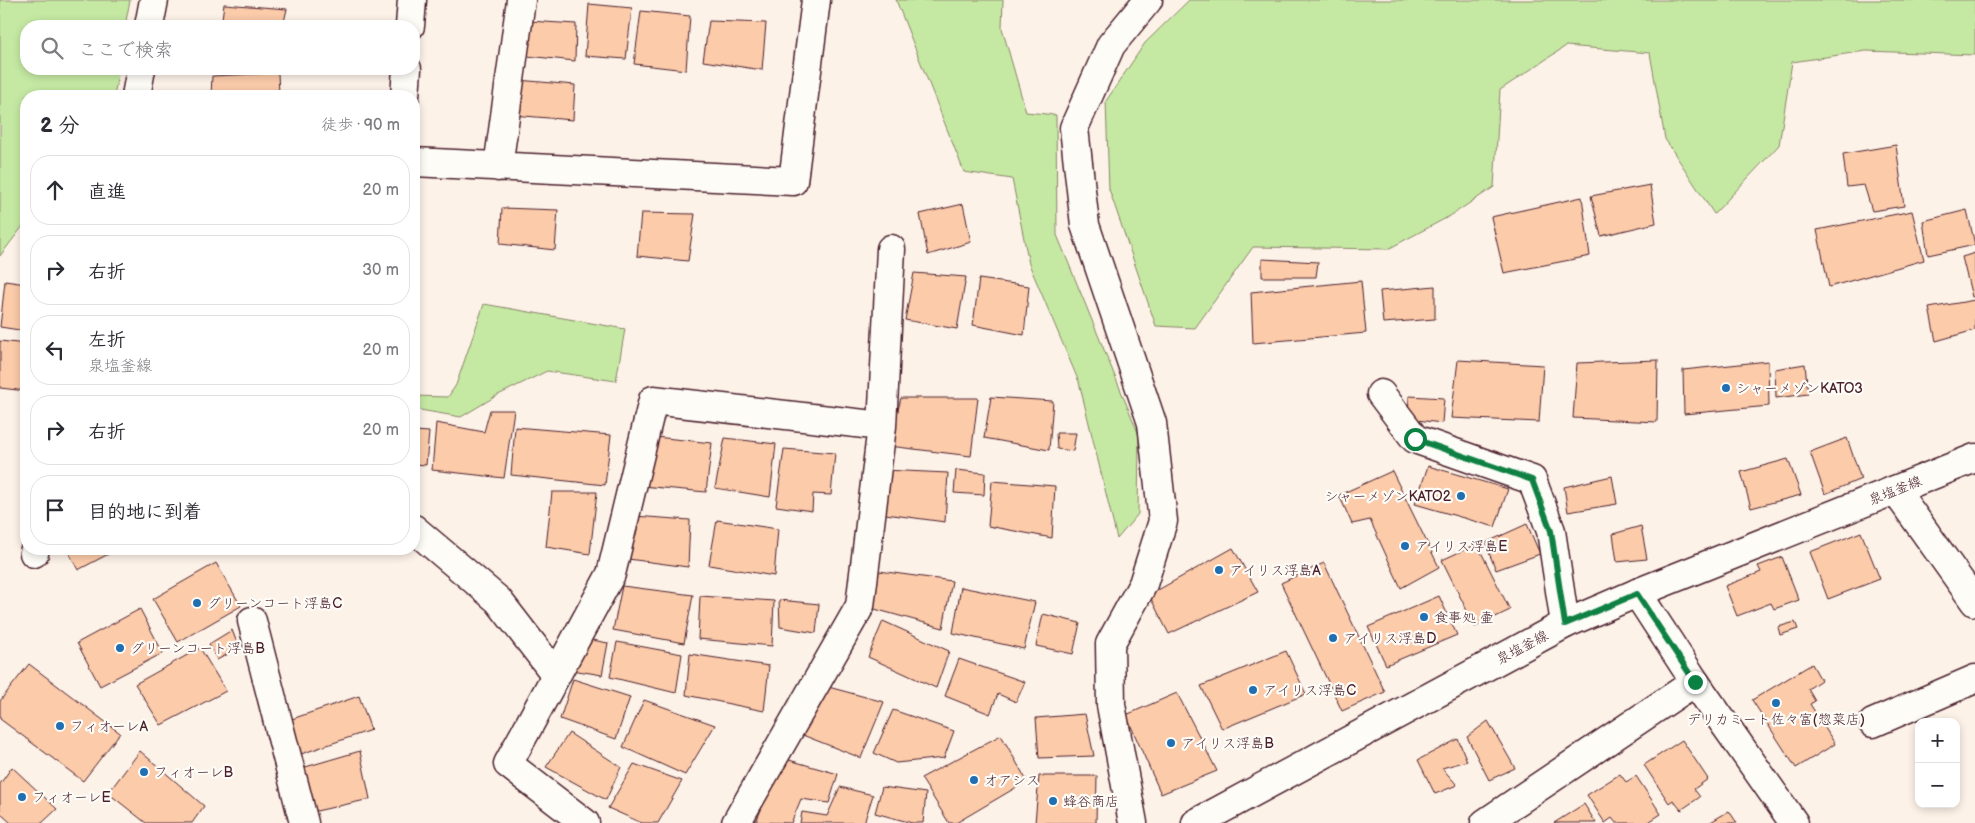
<!DOCTYPE html>
<html lang="ja">
<head>
<meta charset="utf-8">
<style>
	:root { --surface:#fff; --page:#f2f2f3; --text:#2b2b33; --muted:#7c7c81; --line:#e1e1e2 }
	body { margin:0; font-family:"Balsamiq Sans","Klee One",sans-serif; background:var(--page); color:var(--text) }
	.controls { position:absolute; right:15px; bottom:15px; display:grid; overflow:hidden; border-radius:10px; box-shadow:0 2px 8px #0003 }
	.controls button { width:45px; height:45px; display:grid; place-items:center; padding:0; border:0; border-bottom:1px solid var(--line); background:var(--surface); color:var(--text); font:25px sans-serif }
	.stop { position:absolute; width:15px; height:15px; margin:-11px; border:4px solid #0b8043; border-radius:50%; background:#fff }
	.stop.end { background:#0b8043; border-color:#fff; box-shadow:0 1px 5px #0008 }
	.list { margin:0; padding:0; list-style:none }
	h2 { display:flex; justify-content:space-between; align-items:center; height:65px; margin:0; padding:0 20px; font-size:21px }
	h2 small { font-size:16px; font-weight:400; color:var(--muted) }
	.list li { display:grid; grid-template-columns:32px 1fr auto; gap:15px; align-items:center; box-sizing:border-box; height:70px; margin:0 10px 10px; padding:0 10px; border:1px solid var(--line); border-radius:20px }
	.list b { display:block; font-size:19px; white-space:nowrap }
	.list p { margin:0; font-size:16px; white-space:nowrap; color:var(--muted) }
	.list em { font-size:16px; font-style:normal; color:var(--muted) }
	.icon { flex:none; width:28px; height:28px; fill:none; stroke:currentColor; stroke-width:2; stroke-linecap:round; stroke-linejoin:round }
	.map { position:relative; flex:none; width:1975px; height:823px; overflow:hidden }
	.search { position:absolute; background:var(--surface); box-shadow:0 2px 8px #0003; left:20px; top:20px; width:400px; height:55px; display:flex; align-items:center; gap:12px; box-sizing:border-box; padding:0 18px; border-radius:20px; color:var(--muted); font-size:19px }
	.panel { position:absolute; background:var(--surface); box-shadow:0 2px 8px #0003; left:20px; top:90px; width:400px; height:465px; border-radius:20px }
	.map>svg:first-child { display:block }
</style>
</head>
<body>
<div class="map">
<svg width="1975" height="823" viewBox="0 0 1975 823">
	<rect width="100%" height="100%" fill="#fdf2e8"/>
	<filter id="ink" filterUnits="userSpaceOnUse"><feTurbulence type="fractalNoise" baseFrequency=".02" numOctaves="2"/><feDisplacementMap in="SourceGraphic" scale="10" xChannelSelector="R" yChannelSelector="G"/><feConvolveMatrix kernelMatrix="1 2 1 2 8 2 1 2 1" color-interpolation-filters="sRGB"/></filter>
	<g filter="url(#ink)">
		<path fill="#c5e9a3" stroke="#888467" d="M 0,0 L 130,0 L 125,26 L 26,26 L 26,69 L 119,69 L 114,96 L 26,96 L 26,222 L 0,256 Z
			M 896,0 L 1003,0 L 1002,28 L 1026,112 L 1056,115 L 1057,235 L 1139,435 L 1138,514 L 1117,539 L 1079,382 L 1029,264 L 1012,179 L 964,172 Z
			M 1189,0 L 1975,0 L 1975,55 L 1866,51 L 1792,62 L 1779,145 L 1714,214 L 1665,139 L 1650,53 L 1566,46 L 1500,90 L 1494,187 L 1450,216 L 1388,249 L 1253,247 L 1195,328 L 1156,326 L 1109,189 L 1106,101 L 1145,43 Z
			M 484,304 L 625,329 L 616,381 L 547,371 L 496,396 L 461,417 L 414,409 L 414,396 L 448,397 L 456,385 Z"/>
		<path fill="#fbcbaa" stroke="#4a1f2b" d="M 224,4 L 287,9 L 283,26 L 221,26 Z
			M 589,4 L 632,8 L 626,59 L 585,56 Z
			M 641,11 L 690,16 L 686,70 L 634,64 Z
			M 529,21 L 576,24 L 575,61 L 527,56 Z
			M 709,21 L 766,23 L 762,70 L 703,61 Z
			M 278,73 L 279,95 L 211,96 L 212,76 Z
			M 518,80 L 575,85 L 573,120 L 512,115 Z
			M 1896,145 L 1904,206 L 1872,211 L 1864,185 L 1847,187 L 1843,154 Z
			M 1650,185 L 1656,223 L 1601,236 L 1591,196 Z
			M 1582,197 L 1590,256 L 1504,273 L 1491,217 Z
			M 963,204 L 971,242 L 928,255 L 920,214 Z
			M 502,208 L 558,210 L 555,250 L 500,244 Z
			M 1967,210 L 1975,245 L 1928,255 L 1923,221 Z
			M 1912,211 L 1924,260 L 1829,287 L 1817,230 Z
			M 641,213 L 695,214 L 688,261 L 637,256 Z
			M 1975,253 L 1975,296 L 1972,297 L 1962,257 Z
			M 1262,259 L 1318,262 L 1316,277 L 1262,277 Z
			M 914,273 L 966,277 L 957,329 L 905,320 Z
			M 979,279 L 1029,286 L 1024,335 L 973,325 Z
			M 5,281 L 26,284 L 26,331 L 0,327 Z
			M 1361,281 L 1366,333 L 1253,343 L 1251,292 Z
			M 1435,286 L 1435,319 L 1383,323 L 1380,291 Z
			M 1975,300 L 1975,330 L 1936,341 L 1929,308 Z
			M 0,341 L 26,344 L 26,391 L 0,388 Z
			M 1458,360 L 1543,365 L 1539,422 L 1451,418 Z
			M 1658,360 L 1657,422 L 1573,418 L 1577,363 Z
			M 1768,361 L 1769,406 L 1684,414 L 1683,370 Z
			M 1805,364 L 1808,394 L 1776,398 L 1775,369 Z
			M 1409,396 L 1444,398 L 1442,423 L 1408,419 Z
			M 991,397 L 1053,401 L 1049,450 L 984,438 Z
			M 901,398 L 978,398 L 971,456 L 889,446 Z
			M 490,410 L 514,410 L 504,478 L 432,470 L 436,423 L 484,432 Z
			M 515,427 L 611,435 L 605,485 L 511,475 Z
			M 414,431 L 429,432 L 426,465 L 414,464 Z
			M 1056,433 L 1076,433 L 1073,451 L 1057,449 Z
			M 646,436 L 712,443 L 706,492 L 642,486 Z
			M 725,438 L 776,444 L 770,497 L 715,488 Z
			M 1847,438 L 1861,479 L 1825,494 L 1810,452 Z
			M 784,449 L 835,453 L 831,495 L 813,494 L 812,511 L 776,506 Z
			M 1788,459 L 1801,495 L 1751,508 L 1741,472 Z
			M 1428,466 L 1508,489 L 1495,527 L 1415,504 Z
			M 883,470 L 948,473 L 945,522 L 878,513 Z
			M 956,470 L 985,473 L 984,495 L 954,493 Z
			M 1392,471 L 1439,567 L 1401,588 L 1370,520 L 1352,524 L 1339,495 Z
			M 1612,476 L 1617,504 L 1568,512 L 1564,487 Z
			M 992,481 L 1055,486 L 1052,538 L 988,526 Z
			M 552,492 L 597,492 L 590,554 L 546,547 Z
			M 634,516 L 690,520 L 688,567 L 628,559 Z
			M 717,520 L 778,529 L 774,576 L 709,565 Z
			M 1527,524 L 1540,554 L 1496,570 L 1485,543 Z
			M 1641,526 L 1647,559 L 1617,562 L 1613,534 Z
			M 1861,532 L 1880,579 L 1828,599 L 1810,552 Z
			M 1477,544 L 1510,610 L 1475,627 L 1442,560 Z
			M 1233,548 L 1258,592 L 1169,634 L 1149,595 Z
			M 67,549 L 118,549 L 78,570 Z
			M 1782,557 L 1799,600 L 1774,609 L 1771,603 L 1737,616 L 1725,586 L 1761,572 L 1758,566 Z
			M 216,563 L 241,606 L 178,642 L 153,599 Z
			M 1324,563 L 1385,692 L 1342,711 L 1281,583 Z
			M 879,571 L 952,581 L 943,628 L 871,608 Z
			M 622,586 L 693,595 L 684,643 L 613,630 Z
			M 961,587 L 1035,602 L 1024,649 L 953,633 Z
			M 700,596 L 774,601 L 772,646 L 698,639 Z
			M 1439,596 L 1457,635 L 1386,665 L 1368,627 Z
			M 779,600 L 819,604 L 816,633 L 780,627 Z
			M 140,609 L 163,653 L 100,686 L 77,643 Z
			M 1043,614 L 1080,623 L 1073,654 L 1036,646 Z
			M 883,621 L 949,651 L 936,688 L 868,657 Z
			M 1795,622 L 1798,629 L 1780,635 L 1778,627 Z
			M 232,630 L 239,648 L 217,660 L 209,644 Z
			M 582,638 L 608,643 L 602,675 L 572,670 Z
			M 617,642 L 682,654 L 676,693 L 610,677 Z
			M 200,648 L 226,691 L 161,725 L 135,684 Z
			M 1286,651 L 1306,694 L 1222,729 L 1201,686 Z
			M 690,654 L 769,666 L 764,711 L 686,695 Z
			M 959,659 L 1025,682 L 1016,702 L 998,694 L 990,714 L 945,696 Z
			M 29,664 L 120,733 L 83,781 L 0,719 L 0,701 Z
			M 1812,664 L 1821,680 L 1808,689 L 1815,701 L 1810,704 L 1835,744 L 1796,768 L 1752,700 Z
			M 573,679 L 630,697 L 616,739 L 560,719 Z
			M 821,685 L 884,702 L 861,758 L 800,734 Z
			M 1177,693 L 1217,771 L 1161,794 L 1126,715 Z
			M 359,696 L 371,730 L 301,754 L 289,720 Z
			M 644,700 L 715,725 L 685,775 L 623,747 Z
			M 893,710 L 954,731 L 944,758 L 896,763 L 874,753 Z
			M 1085,714 L 1094,756 L 1039,758 L 1036,718 Z
			M 1488,721 L 1515,768 L 1489,780 L 1467,737 Z
			M 569,733 L 621,767 L 606,800 L 546,767 Z
			M 1001,735 L 1027,781 L 956,823 L 949,823 L 921,778 Z
			M 1458,739 L 1467,761 L 1442,768 L 1457,785 L 1435,794 L 1418,760 Z
			M 1682,740 L 1708,779 L 1694,789 L 1700,797 L 1681,810 L 1673,800 L 1669,803 L 1644,765 Z
			M 140,751 L 204,806 L 192,823 L 146,823 L 108,793 Z
			M 360,751 L 370,799 L 312,812 L 302,768 Z
			M 782,758 L 838,774 L 829,803 L 801,799 L 791,823 L 756,822 Z
			M 634,764 L 682,781 L 658,823 L 642,823 L 608,808 Z
			M 12,767 L 57,809 L 42,823 L 11,823 L 0,813 L 0,784 Z
			M 1620,774 L 1626,782 L 1636,776 L 1661,814 L 1647,823 L 1616,823 L 1612,818 L 1605,823 L 1587,795 Z
			M 1039,776 L 1097,776 L 1096,823 L 1035,823 Z
			M 840,787 L 873,795 L 864,823 L 800,823 L 802,812 L 827,816 Z
			M 882,787 L 926,793 L 923,823 L 912,823 L 875,813 Z
			M 1584,804 L 1596,823 L 1554,823 Z
			M 1729,811 L 1737,823 L 1709,823 Z"/>
		<g fill="none" stroke-linecap="round" stroke-linejoin="round">
			<g stroke="#4a1f2b" stroke-width="31">
				<path id="minor" d="M 149,26 L 154,0
					M 410,26 L 412,0
					M 136,96 L 141,69
					M 405,96 L 407,69
					M 414,162 L 793,181 L 816,0
					M 498,167 L 521,0
					M 1381,394 L 1415,439 L 1532,480 L 1551,531 L 1565,624
					M 1895,490 L 1975,602
					M 414,529 L 498,600 L 556,675
					M 34,553 L 35,549
					M 1637,593 L 1695,682 L 1794,823
					M 252,621 L 304,823
					M 1873,723 L 1975,679
					M 585,823 L 508,764 L 611,574 L 653,400 L 882,426
					M 736,823 L 860,606 L 882,426 L 891,249
					M 1133,823 L 1111,705 L 1110,644 L 1143,584 L 1163,521 L 1152,423 L 1085,225 L 1074,128 L 1111,45 L 1148,0
					M 1485,823 L 1695,682"/>
			</g>
			<g stroke="#4a1f2b" stroke-width="31">
				<path id="major" d="M 1196,823 L 1565,624 L 1637,593 L 1975,458"/>
			</g>
			<use href="#minor" stroke="#fdfcf7" stroke-width="28"/>
			<use href="#major" stroke="#fdfcf7" stroke-width="28"/>
		</g>
	</g>
	<g fill="none" stroke-linecap="round" stroke-linejoin="round" filter="url(#ink)">
		<path stroke="#0b8043" stroke-width="6" d="M 1415,439 L 1532,480 L 1551,531 L 1565,624 L 1637,594 L 1695,682"/>
	</g>
	<g fill="#1f6fb2" stroke="#fdfcf7" stroke-width="2">
		<circle cx="1726" cy="388" r="5"/>
		<circle cx="1461" cy="496" r="5"/>
		<circle cx="1405" cy="546" r="5"/>
		<circle cx="1219" cy="570" r="5"/>
		<circle cx="197" cy="603" r="5"/>
		<circle cx="1424" cy="617" r="5"/>
		<circle cx="1333" cy="638" r="5"/>
		<circle cx="120" cy="648" r="5"/>
		<circle cx="1253" cy="690" r="5"/>
		<circle cx="1776" cy="703" r="5"/>
		<circle cx="60" cy="726" r="5"/>
		<circle cx="1171" cy="743" r="5"/>
		<circle cx="144" cy="772" r="5"/>
		<circle cx="974" cy="780" r="5"/>
		<circle cx="22" cy="797" r="5"/>
		<circle cx="1053" cy="801" r="5"/>
	</g>
	<g text-anchor="middle" stroke-width="4.5" stroke-linejoin="round" paint-order="stroke">
		<g font-size="14" fill="#4a1f2b" stroke="#fdfcf7" text-anchor="start">
			<text x="1736" y="393">シャーメゾンKATO3</text>
			<text x="1451" y="501" text-anchor="end">シャーメゾンKATO2</text>
			<text x="1415" y="551">アイリス浮島E</text>
			<text x="1229" y="575">アイリス浮島A</text>
			<text x="207" y="608">グリーンコート浮島C</text>
			<text x="1434" y="622">食事処 壷</text>
			<text x="1343" y="643">アイリス浮島D</text>
			<text x="130" y="653">グリーンコート浮島B</text>
			<text x="1263" y="695">アイリス浮島C</text>
			<text x="1776" y="724" text-anchor="middle">デリカミート佐々富(惣菜店)</text>
			<text x="70" y="731">フィオーレA</text>
			<text x="1181" y="748">アイリス浮島B</text>
			<text x="154" y="777">フィオーレB</text>
			<text x="984" y="785">オアシス</text>
			<text x="32" y="802">フィオーレE</text>
			<text x="1063" y="806">蜂谷商店</text>
		</g>
		<g font-size="14" fill="#4a1f2b" stroke="#fdfcf7">
			<text transform="translate(1895 490) rotate(-22)" y="5">泉塩釜線</text>
			<text transform="translate(1522 647) rotate(-28)" y="5">泉塩釜線</text>
		</g>
	</g>
</svg>
<div class="controls">
<button>+</button>
<button>−</button>
</div>
<div class="stop" style="left:1415px;top:439px"></div>
<div class="stop end" style="left:1695px;top:682px"></div>
<div class="search"><svg class="icon" aria-label="search" viewBox="0 0 24 24"><circle cx="10" cy="10" r="6"/><path d="M15 15l6 6"/></svg>ここで検索</div>
<section class="panel">
<h2>2 分<small>徒歩 · 90 m</small></h2>
<ul class="list">
<li><svg class="icon" aria-label="ahead" viewBox="0 0 24 24"><path d="M12 20V5M6 11l6-6 6 6"/></svg><div><b>直進</b></div><em>20 m</em></li>
<li><svg class="icon" aria-label="right" viewBox="0 0 24 24"><path d="M7 20v-9h11M14 6l5 5-5 5"/></svg><div><b>右折</b></div><em>30 m</em></li>
<li><svg class="icon" aria-label="left" viewBox="0 0 24 24"><path d="M17 20v-9H6M10 6l-5 5 5 5"/></svg><div><b>左折</b><p>泉塩釜線</p></div><em>20 m</em></li>
<li><svg class="icon" aria-label="right" viewBox="0 0 24 24"><path d="M7 20v-9h11M14 6l5 5-5 5"/></svg><div><b>右折</b></div><em>20 m</em></li>
<li><svg class="icon" aria-label="arrive" viewBox="0 0 24 24"><path d="M6 21V4h12l-3 4 3 4H6"/></svg><div><b>目的地に到着</b></div></li>
</ul>
</section>
</div>
</body>
</html>
